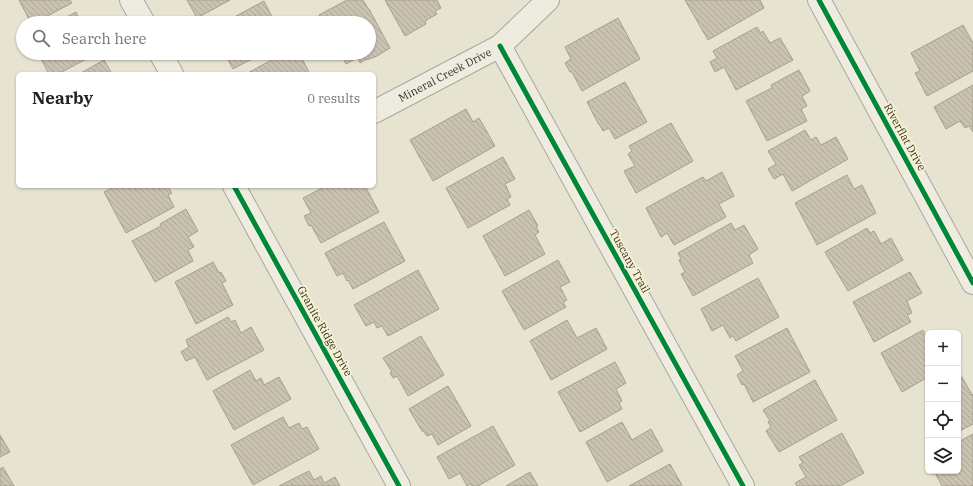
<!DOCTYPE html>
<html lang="en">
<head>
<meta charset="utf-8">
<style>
	:root { --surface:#fff; --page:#f6f6f6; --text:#222; --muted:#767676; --line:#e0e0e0 }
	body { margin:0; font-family:"IBM Plex Serif",serif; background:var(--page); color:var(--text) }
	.controls { position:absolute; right:12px; bottom:12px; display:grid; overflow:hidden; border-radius:6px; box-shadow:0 1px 3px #0004 }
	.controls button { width:36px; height:36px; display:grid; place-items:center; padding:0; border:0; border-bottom:1px solid var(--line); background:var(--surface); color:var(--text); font:20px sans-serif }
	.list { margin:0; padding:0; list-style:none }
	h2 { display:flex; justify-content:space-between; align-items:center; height:52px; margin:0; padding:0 16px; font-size:17px }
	h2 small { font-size:13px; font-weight:400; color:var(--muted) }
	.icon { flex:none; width:22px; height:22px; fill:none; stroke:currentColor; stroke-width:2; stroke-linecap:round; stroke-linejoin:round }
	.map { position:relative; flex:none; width:973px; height:486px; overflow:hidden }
	.search { position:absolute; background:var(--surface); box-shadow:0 1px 3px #0004; left:16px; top:16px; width:360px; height:44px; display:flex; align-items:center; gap:10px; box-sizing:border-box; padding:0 14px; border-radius:22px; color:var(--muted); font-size:15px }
	.panel { position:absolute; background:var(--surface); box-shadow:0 1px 3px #0004; left:16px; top:72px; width:360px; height:116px; border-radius:6px }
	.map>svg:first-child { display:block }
</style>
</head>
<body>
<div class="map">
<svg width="973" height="486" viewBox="0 0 973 486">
	<defs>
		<pattern id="building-back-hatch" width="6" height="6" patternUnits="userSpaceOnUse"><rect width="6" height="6" fill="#cac2b0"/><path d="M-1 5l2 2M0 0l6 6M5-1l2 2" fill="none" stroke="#aea797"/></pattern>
	</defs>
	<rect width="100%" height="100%" fill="#e6e3d0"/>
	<path fill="url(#building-back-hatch)" stroke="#a79f8f" d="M 19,0 L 70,0 L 72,3 L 34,23 L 31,23 Z
		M 187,0 L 230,0 L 197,18 Z
		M 347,0 L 363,0 L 369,10 L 369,9 L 390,48 L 377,56 L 367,60 L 367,59 L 360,63 L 357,58 L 346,64 L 340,53 L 369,53 L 369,23 L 323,23 L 319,15 Z
		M 385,0 L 437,0 L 441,8 L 435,11 L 437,14 L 425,21 L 426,24 L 405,36 Z
		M 685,0 L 760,0 L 764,8 L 708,40 Z
		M 264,1 L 275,23 L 223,23 Z
		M 76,12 L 81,23 L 56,23 Z
		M 618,18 L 640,59 L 582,91 L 572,72 L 570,72 L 565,63 L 571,59 L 565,47 Z
		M 963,25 L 973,43 L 973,71 L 927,96 L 915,73 L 920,71 L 911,53 Z
		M 757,27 L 761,33 L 763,31 L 770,43 L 780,38 L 793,60 L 736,90 L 724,67 L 715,72 L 710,62 L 717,58 L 713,51 Z
		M 38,53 L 91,53 L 92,56 L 58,74 L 49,74 Z
		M 222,53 L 263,53 L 233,69 L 227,58 L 225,59 Z
		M 284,53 L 299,53 L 310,74 L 246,74 Z
		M 104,60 L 112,74 L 79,74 Z
		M 799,70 L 810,91 L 802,96 L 807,106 L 801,109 L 807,121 L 767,141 L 746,101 L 772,88 L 771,85 Z
		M 625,82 L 647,122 L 615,139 L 609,128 L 603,131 L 600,125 L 599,125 L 587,102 Z
		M 973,85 L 973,132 L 969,126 L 965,128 L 960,121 L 946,129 L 934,107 Z
		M 466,109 L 473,122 L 479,118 L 495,146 L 433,181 L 410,140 Z
		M 671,123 L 693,161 L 636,193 L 624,171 L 635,166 L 628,154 L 632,151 L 629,146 Z
		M 805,130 L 811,140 L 816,137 L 821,145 L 836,137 L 848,159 L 792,191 L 783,174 L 774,179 L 768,169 L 776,164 L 768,151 Z
		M 503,157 L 515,179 L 505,184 L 511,197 L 507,199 L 510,205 L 468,228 L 446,188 Z
		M 722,172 L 734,196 L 719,204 L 726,217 L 674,245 L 667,233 L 661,237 L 646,208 L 703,177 L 706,181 Z
		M 847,175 L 854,189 L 862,185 L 876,213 L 817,245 L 795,203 Z
		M 115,186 L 169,186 L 168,187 L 172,193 L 168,195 L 174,207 L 126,233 L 104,192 Z
		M 326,186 L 365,186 L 379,212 L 321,243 L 311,225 L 309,226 L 304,216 L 311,213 L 303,198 Z
		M 186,209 L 198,231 L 188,237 L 194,247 L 188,250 L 193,261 L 155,282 L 132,241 L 161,226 L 160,224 Z
		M 529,210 L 538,226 L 536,227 L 539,232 L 535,235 L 545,254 L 505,276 L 483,236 Z
		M 384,222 L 405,261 L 353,289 L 348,280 L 347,281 L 343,273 L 337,276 L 325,253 Z
		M 731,223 L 735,230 L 744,225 L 758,249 L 749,255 L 753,263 L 693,296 L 681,274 L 685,272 L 679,260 L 681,259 L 678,253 Z
		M 867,228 L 870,233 L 874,231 L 881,244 L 891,238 L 903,260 L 848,291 L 825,252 Z
		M 558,260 L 570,282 L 560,287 L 567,300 L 563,302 L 566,307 L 524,330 L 502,291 Z
		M 213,262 L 219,273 L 221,272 L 226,281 L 222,283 L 233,305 L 196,324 L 175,282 Z
		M 418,270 L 439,309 L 388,336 L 382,326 L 377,328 L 374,322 L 366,326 L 354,305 Z
		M 910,272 L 922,293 L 907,301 L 912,313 L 907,315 L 911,322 L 874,342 L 853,302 Z
		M 758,278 L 779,317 L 736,341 L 733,336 L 730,338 L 723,325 L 712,331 L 701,309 Z
		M 228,317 L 231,322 L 235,320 L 241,333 L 251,327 L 264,350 L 207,380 L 195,357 L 186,361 L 181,352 L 189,347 L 186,340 Z
		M 567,320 L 577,338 L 596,328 L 607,349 L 551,380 L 530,341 Z
		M 787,328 L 810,372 L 753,402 L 744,384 L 742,385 L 737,375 L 743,371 L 735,356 Z
		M 923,330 L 926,336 L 928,335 L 928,377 L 902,392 L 881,353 Z
		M 421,336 L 444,375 L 408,396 L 397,376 L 393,378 L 390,373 L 392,372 L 383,358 Z
		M 615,362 L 626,383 L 616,389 L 622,401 L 619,403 L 622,409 L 580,432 L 558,392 Z
		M 250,370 L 256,381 L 261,378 L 264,385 L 279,377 L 291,399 L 234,430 L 213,391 Z
		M 962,377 L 972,395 L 973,394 L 973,424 L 958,432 L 958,379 Z
		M 815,380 L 837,420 L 779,452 L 766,431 L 771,427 L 768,422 L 770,421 L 763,410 Z
		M 448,386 L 471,426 L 438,445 L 432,434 L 427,436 L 423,431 L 422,431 L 409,409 Z
		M 283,417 L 289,428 L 299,423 L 302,429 L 307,427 L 319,449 L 253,485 L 231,445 Z
		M 622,422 L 632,440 L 651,429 L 663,451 L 607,482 L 586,442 Z
		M 493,426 L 515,465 L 478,486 L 472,486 L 470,484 L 467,486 L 460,473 L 449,479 L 437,457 Z
		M 842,433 L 864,473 L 840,486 L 797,486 L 795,483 L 806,477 L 799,465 L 803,463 L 799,457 Z
		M 973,434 L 973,485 L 972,486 L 942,486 L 934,471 L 958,471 L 958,442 Z
		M 0,435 L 10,452 L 0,457 Z
		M 670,464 L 682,485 L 680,486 L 629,486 Z
		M 3,467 L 14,486 L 0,486 L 0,469 Z
		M 309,471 L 314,480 L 321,476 L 324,483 L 335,477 L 340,486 L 279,486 Z
		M 530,472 L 538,486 L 506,486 Z"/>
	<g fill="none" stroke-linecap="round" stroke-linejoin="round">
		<g stroke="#aca898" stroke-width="24">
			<g id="street">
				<path d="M 131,0 L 144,23"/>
				<path d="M 819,0 L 973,283"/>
				<path d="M 500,46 L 743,486"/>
				<path d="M 160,53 L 172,74"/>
				<path id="s1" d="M 374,112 L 500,46 L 548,0"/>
				<path d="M 234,186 L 399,486"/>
			</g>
		</g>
		<use href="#street" stroke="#eeece1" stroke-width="22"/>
		<g stroke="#f6f2d6" stroke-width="8">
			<path id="cycleway" d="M 819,0 L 973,283
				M 500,46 L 743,486
				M 234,186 L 399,486"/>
		</g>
		<use href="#cycleway" stroke="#00873e" stroke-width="5"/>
	</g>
	<g text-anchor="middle" stroke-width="3.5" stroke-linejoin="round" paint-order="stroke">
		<g font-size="11" fill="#3b3120" stroke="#f6f2d6">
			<text dy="4" stroke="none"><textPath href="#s1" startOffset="80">Mineral Creek Drive</textPath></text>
			<text transform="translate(905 137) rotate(61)" y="4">Riverflat Drive</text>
			<text transform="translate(630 261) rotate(61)" y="4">Tuscany Trail</text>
			<text transform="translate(325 331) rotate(61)" y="4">Granite Ridge Drive</text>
		</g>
	</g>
</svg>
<div class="controls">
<button>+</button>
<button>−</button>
<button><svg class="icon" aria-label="locate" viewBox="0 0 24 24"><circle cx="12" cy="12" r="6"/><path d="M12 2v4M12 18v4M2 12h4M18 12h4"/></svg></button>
<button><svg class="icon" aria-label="layers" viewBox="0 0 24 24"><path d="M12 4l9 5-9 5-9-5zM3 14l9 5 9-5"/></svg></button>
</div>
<div class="search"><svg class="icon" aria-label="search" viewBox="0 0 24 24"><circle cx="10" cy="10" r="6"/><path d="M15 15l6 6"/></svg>Search here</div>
<section class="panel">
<h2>Nearby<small>0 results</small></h2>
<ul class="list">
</ul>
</section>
</div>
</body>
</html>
